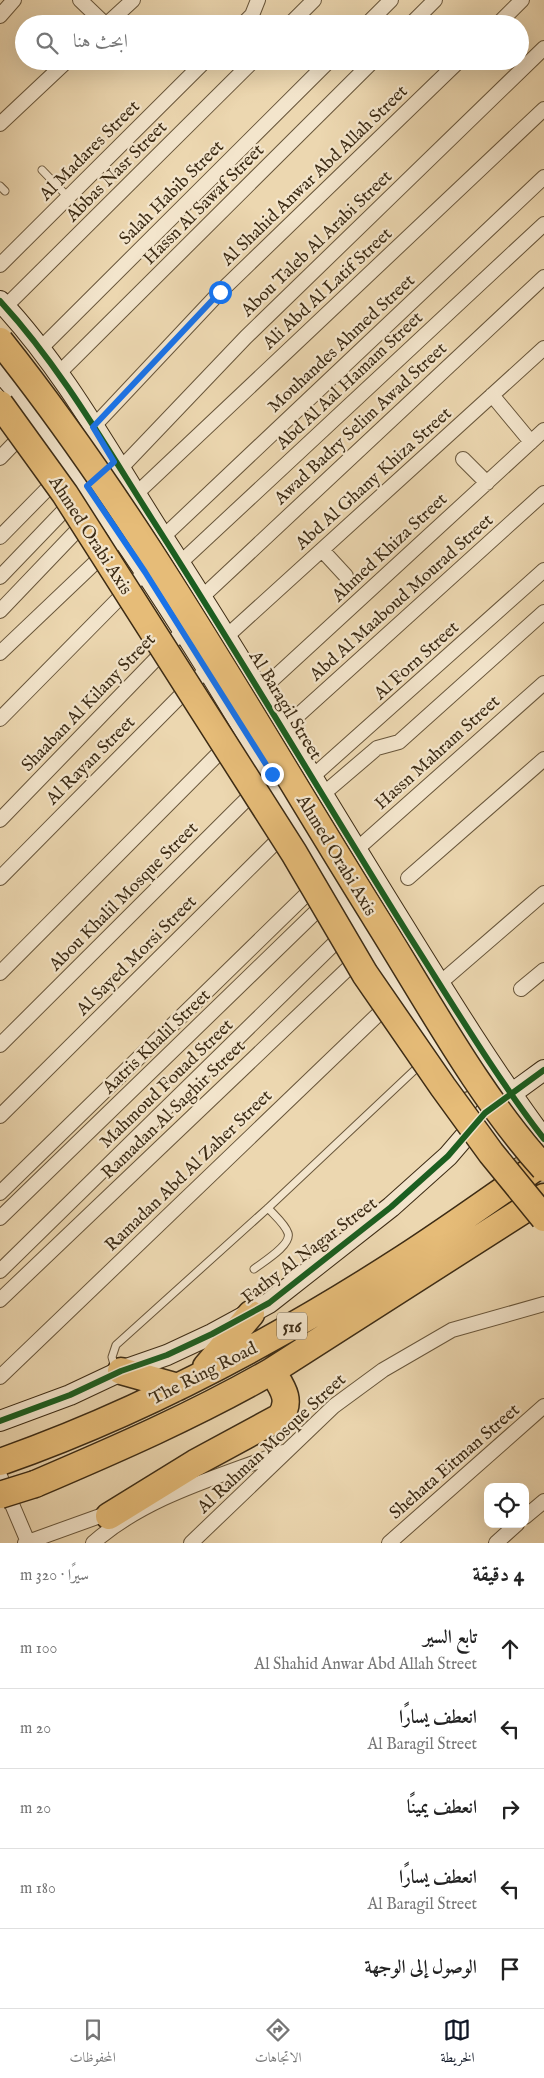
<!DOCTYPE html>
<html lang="ar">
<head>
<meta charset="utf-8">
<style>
	:root { --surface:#fff; --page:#f6f6f6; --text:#222; --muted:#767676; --line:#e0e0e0; --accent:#111827 }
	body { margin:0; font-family:"IM FELL English",Amiri,serif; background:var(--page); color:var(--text); direction:rtl }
	.controls { position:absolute; right:15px; bottom:15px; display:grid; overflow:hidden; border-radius:10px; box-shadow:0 5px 20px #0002 }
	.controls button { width:45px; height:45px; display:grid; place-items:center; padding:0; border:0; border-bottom:1px solid var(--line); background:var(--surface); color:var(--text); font:25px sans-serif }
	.stop { position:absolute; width:15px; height:15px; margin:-11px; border:4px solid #1a73e8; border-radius:50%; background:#fff }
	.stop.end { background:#1a73e8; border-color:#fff; box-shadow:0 1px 5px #0008 }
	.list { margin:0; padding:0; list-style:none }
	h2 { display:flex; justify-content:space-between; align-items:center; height:65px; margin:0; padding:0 20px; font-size:21px }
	h2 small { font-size:16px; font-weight:400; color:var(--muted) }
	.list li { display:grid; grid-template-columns:32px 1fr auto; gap:15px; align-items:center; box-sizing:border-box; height:80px; padding:0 20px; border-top:1px solid var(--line) }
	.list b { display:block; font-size:19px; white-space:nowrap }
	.list p { margin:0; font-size:16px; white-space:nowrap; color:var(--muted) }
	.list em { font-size:16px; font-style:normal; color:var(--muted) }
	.icon { flex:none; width:28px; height:28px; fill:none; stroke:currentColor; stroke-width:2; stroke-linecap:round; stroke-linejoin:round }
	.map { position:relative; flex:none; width:544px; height:1543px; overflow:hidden; direction:ltr }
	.search { position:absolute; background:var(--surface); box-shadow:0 5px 20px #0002; left:15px; right:15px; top:15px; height:55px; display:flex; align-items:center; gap:12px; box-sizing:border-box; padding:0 18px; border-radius:28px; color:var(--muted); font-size:19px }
	.sheet { height:465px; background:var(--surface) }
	nav { display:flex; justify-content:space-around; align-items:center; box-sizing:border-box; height:70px; border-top:1px solid var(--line); background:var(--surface); font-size:14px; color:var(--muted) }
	nav a { display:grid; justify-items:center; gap:2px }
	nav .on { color:var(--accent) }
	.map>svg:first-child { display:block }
</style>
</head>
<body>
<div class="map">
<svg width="544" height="1543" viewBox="0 0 544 1543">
	<rect width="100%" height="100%" fill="#ecd7b0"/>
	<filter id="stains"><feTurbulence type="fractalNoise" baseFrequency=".004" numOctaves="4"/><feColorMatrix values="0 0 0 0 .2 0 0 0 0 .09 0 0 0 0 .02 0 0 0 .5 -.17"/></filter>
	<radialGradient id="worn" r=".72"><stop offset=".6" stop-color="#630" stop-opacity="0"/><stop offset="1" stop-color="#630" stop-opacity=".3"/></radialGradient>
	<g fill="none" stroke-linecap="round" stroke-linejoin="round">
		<path stroke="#c9b591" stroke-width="20" stroke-dasharray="20 10" stroke-linecap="butt" d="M 510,1149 L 544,1191"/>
		<g stroke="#68563b" stroke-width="9">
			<path id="lane" d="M 42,170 L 68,197
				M 0,186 L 5,191
				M 254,1269 C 263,1262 292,1245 288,1233 C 285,1224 274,1215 268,1208
				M 115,1368 L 112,1357 L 116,1345 L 268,1208 L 421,1064"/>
		</g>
		<g stroke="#68563b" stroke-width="16">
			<path id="street" d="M 80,0 L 105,24
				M 0,16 L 14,0
				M 107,24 L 133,0
				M 243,24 L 252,15 L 258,0
				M 290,24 L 314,0
				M 367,24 L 391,0
				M 411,24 L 435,0
				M 498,24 L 522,0
				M 0,124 L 67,61
				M 0,265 L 205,61
				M 5,307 L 253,61
				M 40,349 L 329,61
				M 58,374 L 373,61
				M 492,395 L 531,442
				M 93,427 L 220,292 L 459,61
				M 0,458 L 26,431
				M 463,459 L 487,483
				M 120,469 L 246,337 L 544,48
				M 136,494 L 544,109
				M 0,537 L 59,477
				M 163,537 L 544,177
				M 322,550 L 346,576
				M 180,563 L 544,224
				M 0,577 L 74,500
				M 202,597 L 544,277
				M 0,611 L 86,521
				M 227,636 L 544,348
				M 0,653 L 122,537
				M 260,691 L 544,430
				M 0,719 L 145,572
				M 283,729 L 544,493
				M 312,777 L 544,570
				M 322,795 L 377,748 L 399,742 L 544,612
				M 0,820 L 183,631
				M 356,850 L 544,683
				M 0,878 L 207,669
				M 408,878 L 544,759
				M 0,973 L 229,743
				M 440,983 L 544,893
				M 521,989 L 544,970
				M 0,1045 L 258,788
				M 0,1116 L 287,831
				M 0,1193 L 318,883
				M 0,1218 L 327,901
				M 0,1271 L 346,932
				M 0,1300 L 360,957
				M 0,1377 L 391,1002
				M 0,1476 L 28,1542
				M 525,1517 L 544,1501
				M 25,1543 L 100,1516 L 104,1515 L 114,1518
				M 93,1543 C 146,1496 219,1477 283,1452
				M 191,1543 L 334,1406 L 383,1370 L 452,1330 L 544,1304
				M 389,1543 L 544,1406
				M 496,1543 L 517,1524"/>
		</g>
		<g stroke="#3c2b14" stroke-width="22">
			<path id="secondary" d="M 0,301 C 64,369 111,456 161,534 C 247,666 326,802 410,936 C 451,1002 492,1068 538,1131
				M 0,372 C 42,416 74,470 109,519 C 237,701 336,900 463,1082
				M 488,1118 L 510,1149
				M 0,1421 L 70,1395 L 121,1371 L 167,1355 L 212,1334 L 269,1303 L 391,1207 L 448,1156 L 485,1113 L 544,1070"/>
		</g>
		<g stroke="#3c2b14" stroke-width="29">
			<path id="highway" d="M 206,1367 L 251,1314
				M 121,1371 L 178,1387
				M 0,1462 C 143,1412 277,1340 404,1258 C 452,1227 497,1194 544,1162
				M 35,1484 C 117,1449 195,1415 272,1371 L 544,1197
				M 109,1516 L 195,1463 L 280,1417 C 293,1400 281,1386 272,1371"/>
		</g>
		<use href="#lane" stroke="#f3e5cc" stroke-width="7"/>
		<use href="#street" stroke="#f3e5cc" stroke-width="14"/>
		<use href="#secondary" stroke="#f3e5cc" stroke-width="20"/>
		<use href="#highway" stroke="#e6bc78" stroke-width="26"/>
		<g stroke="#3c2b14" stroke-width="29" stroke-linecap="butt">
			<path id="highway-bridge" d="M 0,341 C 144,522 255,725 377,920 C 429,1003 479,1096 544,1168
				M 0,404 L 65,494 L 294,853 L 365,974 L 443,1087 L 491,1153 L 544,1218
				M 0,1495 L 35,1484"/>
		</g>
		<use href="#highway-bridge" stroke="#e6bc78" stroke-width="26"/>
		<g stroke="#f3e5cc" stroke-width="9">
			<path id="cycleway" d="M 0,301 C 60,366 105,445 152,519 C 240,656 322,796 408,934 C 452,1003 494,1074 544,1139
				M 0,1421 L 70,1395 L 121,1371 L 167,1355 L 212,1334 L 269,1303 L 391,1207 L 448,1156 L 485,1113 L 544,1070"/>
		</g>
		<use href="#cycleway" stroke="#1b5e20" stroke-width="6"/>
	</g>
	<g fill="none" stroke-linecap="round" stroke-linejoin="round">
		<path stroke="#1a73e8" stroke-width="6" d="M 220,292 L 93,427 L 114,462 L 87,486 L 145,572 L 272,774"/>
	</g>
	<g text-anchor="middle" stroke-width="4.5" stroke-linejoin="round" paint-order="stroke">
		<rect fill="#f3e5cc" stroke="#73634b" stroke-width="1" x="277" y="1312.5" width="30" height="27" rx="4"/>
		<g font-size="16" font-weight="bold" fill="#3c2b14">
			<text x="292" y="1332">516</text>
		</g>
		<g font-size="18" fill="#3c2b14" stroke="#f3e5cc">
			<text transform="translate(89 150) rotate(-45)" y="6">Al Madares Street</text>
			<text transform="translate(116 171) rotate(-45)" y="6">Abbas Nasr Street</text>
			<text transform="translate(314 175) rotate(-44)" y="6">Al Shahid Anwar Abd Allah Street</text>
			<text transform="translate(171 192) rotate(-45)" y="6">Salah Habib Street</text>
			<text transform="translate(203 204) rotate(-45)" y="6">Hassn Al Sawaf Street</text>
			<text transform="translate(316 243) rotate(-44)" y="6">Abou Taleb Al Arabi Street</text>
			<text transform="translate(327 288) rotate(-43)" y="6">Ali Abd Al Latif Street</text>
			<text transform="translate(341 343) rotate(-43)" y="6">Mouhandes Ahmed Street</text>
			<text transform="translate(349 380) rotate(-43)" y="6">Abd Al Aal Hamam Street</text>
			<text transform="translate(360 423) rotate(-43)" y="6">Awad Badry Selim Awad Street</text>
			<text transform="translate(373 478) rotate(-42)" y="6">Abd Al Ghany Khiza Street</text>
			<text transform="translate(91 535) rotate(57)" y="6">Ahmed Orabi Axis</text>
			<text transform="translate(389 547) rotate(-43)" y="6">Ahmed Khiza Street</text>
			<text transform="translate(401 597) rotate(-42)" y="6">Abd Al Maaboud Mourad Street</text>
			<text transform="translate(416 660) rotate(-42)" y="6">Al Forn Street</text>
			<text transform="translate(88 702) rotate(-46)" y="6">Shaaban Al Kilany Street</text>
			<text transform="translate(286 705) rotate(59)" y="6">Al Baragil Street</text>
			<text transform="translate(437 752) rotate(-42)" y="6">Hassn Mahram Street</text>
			<text transform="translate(90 760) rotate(-45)" y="6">Al Rayan Street</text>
			<text transform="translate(337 855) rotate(59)" y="6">Ahmed Orabi Axis</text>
			<text transform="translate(123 896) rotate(-45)" y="6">Abou Khalil Mosque Street</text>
			<text transform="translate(136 955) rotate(-45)" y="6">Al Sayed Morsi Street</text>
			<text transform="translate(156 1041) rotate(-44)" y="6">Aatris Khalil Street</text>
			<text transform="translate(166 1083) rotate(-44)" y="6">Mahmoud Fouad Street</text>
			<text transform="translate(173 1109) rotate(-44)" y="6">Ramadan Al Saghir Street</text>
			<text transform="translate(188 1170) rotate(-44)" y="6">Ramadan Abd Al Zaher Street</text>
			<text transform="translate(309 1250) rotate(-37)" y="6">Fathy Al Nagar Street</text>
			<text transform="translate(203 1373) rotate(-27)" y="6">The Ring Road</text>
			<text transform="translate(271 1443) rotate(-43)" y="6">Al Rahman Mosque Street</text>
			<text transform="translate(454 1461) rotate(-41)" y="6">Shehata Eitman Street</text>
		</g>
	</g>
	<rect width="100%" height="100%" filter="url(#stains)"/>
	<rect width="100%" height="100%" fill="url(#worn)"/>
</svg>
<div class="controls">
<button><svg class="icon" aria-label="locate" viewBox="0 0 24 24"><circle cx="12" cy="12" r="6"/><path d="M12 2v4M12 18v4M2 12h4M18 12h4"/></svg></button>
</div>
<div class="stop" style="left:220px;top:292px"></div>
<div class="stop end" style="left:272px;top:774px"></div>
<div class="search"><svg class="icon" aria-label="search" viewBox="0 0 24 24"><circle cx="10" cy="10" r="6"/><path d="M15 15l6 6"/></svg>ابحث هنا</div>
</div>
<section class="sheet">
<h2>4 دقيقة<small>سيرًا · 320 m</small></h2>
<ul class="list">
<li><svg class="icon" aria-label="ahead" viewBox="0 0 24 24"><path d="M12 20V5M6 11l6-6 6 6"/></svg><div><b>تابع السير</b><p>Al Shahid Anwar Abd Allah Street</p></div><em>100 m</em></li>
<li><svg class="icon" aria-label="left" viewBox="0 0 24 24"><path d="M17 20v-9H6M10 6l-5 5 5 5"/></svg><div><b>انعطف يسارًا</b><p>Al Baragil Street</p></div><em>20 m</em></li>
<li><svg class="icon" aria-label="right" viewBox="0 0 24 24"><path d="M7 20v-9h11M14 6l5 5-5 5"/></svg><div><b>انعطف يمينًا</b></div><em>20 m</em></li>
<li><svg class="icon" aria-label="left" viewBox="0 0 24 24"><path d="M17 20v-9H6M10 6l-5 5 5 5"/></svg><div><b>انعطف يسارًا</b><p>Al Baragil Street</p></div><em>180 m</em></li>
<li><svg class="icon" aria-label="arrive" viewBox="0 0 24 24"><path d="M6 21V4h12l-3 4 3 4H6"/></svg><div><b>الوصول إلى الوجهة</b></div></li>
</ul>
</section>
<nav>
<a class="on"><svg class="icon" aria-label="map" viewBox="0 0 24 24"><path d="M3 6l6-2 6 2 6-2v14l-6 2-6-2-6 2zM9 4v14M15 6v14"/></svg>الخريطة</a>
<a><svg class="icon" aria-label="directions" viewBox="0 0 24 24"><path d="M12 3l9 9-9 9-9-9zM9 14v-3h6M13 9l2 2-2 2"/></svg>الاتجاهات</a>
<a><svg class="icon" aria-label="saved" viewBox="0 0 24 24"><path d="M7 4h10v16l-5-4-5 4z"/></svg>المحفوظات</a>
</nav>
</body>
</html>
